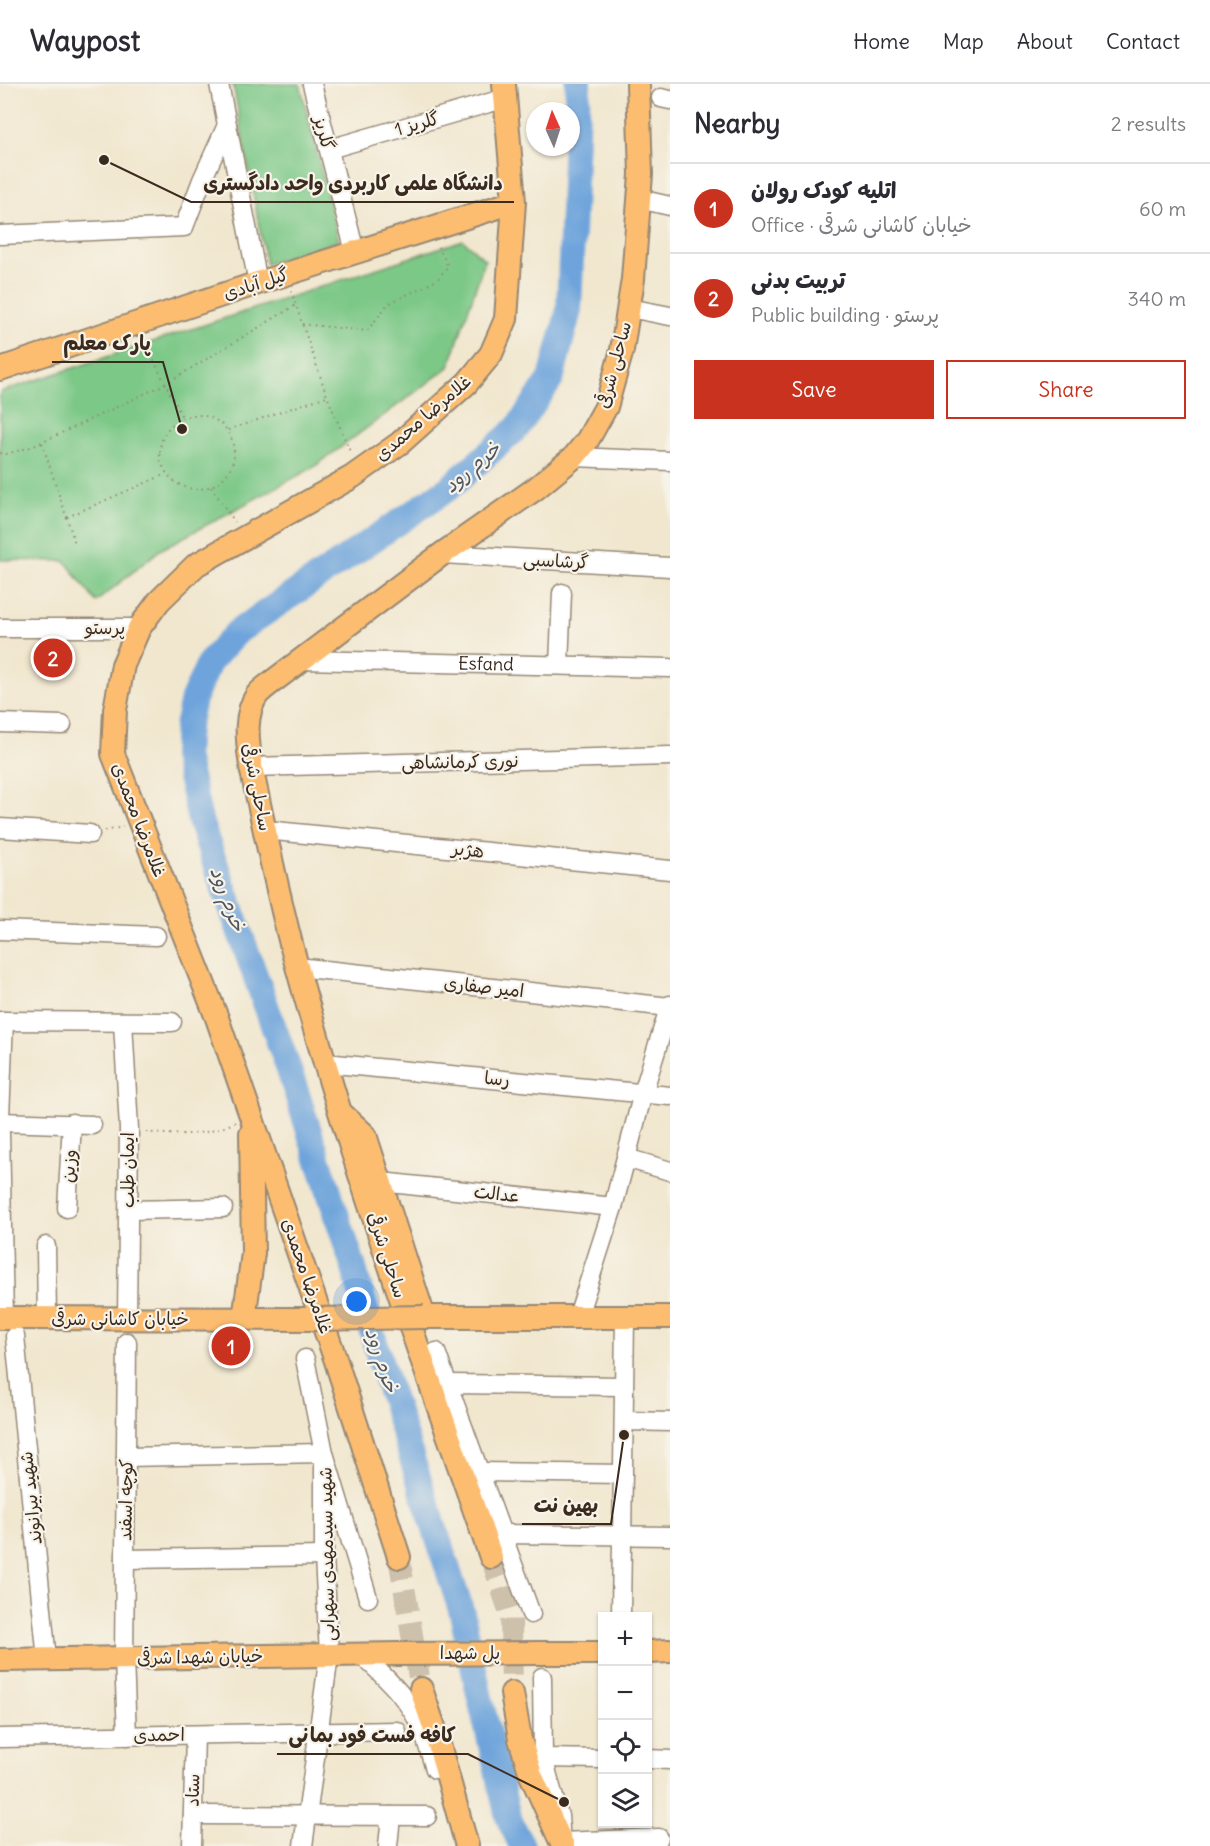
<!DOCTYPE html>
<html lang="en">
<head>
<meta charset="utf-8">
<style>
	:root { --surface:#fff; --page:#f2f2f3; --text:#2b2b33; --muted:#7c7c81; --line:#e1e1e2; --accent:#c8321e }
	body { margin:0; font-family:Delius,"Playpen Sans Arabic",sans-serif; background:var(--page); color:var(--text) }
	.controls { position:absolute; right:18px; bottom:18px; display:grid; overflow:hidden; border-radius:0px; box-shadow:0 2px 4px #0004 }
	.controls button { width:54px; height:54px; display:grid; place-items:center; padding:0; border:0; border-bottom:2px solid var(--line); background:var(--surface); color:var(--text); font:30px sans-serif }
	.compass { position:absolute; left:526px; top:18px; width:54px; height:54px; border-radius:50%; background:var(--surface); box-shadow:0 2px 4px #0004; rotate:357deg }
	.you { position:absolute; left:357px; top:1218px; width:21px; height:21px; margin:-15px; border:4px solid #fff; border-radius:50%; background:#1a73e8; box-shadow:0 0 0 9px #1a73e833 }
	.badge { display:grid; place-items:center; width:39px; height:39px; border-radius:50%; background:var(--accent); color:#fff; font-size:20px; font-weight:700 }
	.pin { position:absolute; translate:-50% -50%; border:3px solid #fff; box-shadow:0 2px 6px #0006 }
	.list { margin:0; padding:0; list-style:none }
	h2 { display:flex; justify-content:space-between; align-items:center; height:78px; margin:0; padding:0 24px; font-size:26px }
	h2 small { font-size:20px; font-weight:400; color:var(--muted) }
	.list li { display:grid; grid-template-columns:39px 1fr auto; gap:18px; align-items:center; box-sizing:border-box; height:90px; padding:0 24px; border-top:2px solid var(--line) }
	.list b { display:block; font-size:22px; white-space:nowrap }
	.list p { margin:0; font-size:20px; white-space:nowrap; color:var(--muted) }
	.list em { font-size:20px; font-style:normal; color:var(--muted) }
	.actions { display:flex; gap:12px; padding:18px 24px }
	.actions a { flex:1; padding:14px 0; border:2px solid var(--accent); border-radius:0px; text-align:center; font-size:21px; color:var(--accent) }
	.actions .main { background:var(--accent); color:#fff }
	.icon { flex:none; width:33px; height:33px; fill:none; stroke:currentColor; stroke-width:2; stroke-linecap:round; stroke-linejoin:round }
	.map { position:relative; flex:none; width:670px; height:1762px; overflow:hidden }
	header { display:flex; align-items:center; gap:36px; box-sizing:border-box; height:84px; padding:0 30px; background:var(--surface); border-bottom:2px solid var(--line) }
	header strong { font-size:28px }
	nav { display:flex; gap:33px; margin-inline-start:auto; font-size:21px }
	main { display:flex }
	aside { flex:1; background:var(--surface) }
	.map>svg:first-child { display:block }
</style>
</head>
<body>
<header>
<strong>Waypost</strong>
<nav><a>Home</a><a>Map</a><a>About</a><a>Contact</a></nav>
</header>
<main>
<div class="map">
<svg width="670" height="1762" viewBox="0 0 670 1762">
	<rect width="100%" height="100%" fill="#f7f3e8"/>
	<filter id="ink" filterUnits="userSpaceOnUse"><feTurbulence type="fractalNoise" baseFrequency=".0167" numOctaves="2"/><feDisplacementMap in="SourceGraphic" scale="12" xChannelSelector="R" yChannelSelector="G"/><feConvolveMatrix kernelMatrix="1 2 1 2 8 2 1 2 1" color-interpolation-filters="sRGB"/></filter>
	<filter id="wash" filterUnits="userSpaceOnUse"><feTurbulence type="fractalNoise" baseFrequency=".008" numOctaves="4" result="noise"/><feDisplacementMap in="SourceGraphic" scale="24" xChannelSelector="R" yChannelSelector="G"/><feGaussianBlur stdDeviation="1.35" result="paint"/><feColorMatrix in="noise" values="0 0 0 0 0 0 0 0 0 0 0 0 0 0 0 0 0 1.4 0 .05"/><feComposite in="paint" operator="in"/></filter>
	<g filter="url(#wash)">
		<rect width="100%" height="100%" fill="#f1e7cf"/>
		<path fill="#7bc887" stroke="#5b7952" stroke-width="1.5" d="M 233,0 L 300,0 L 339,157 L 266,180 Z
			M 463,156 L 485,176 L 449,283 L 314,383 L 160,466 L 96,518 L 65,477 L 0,476 L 0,308 Z"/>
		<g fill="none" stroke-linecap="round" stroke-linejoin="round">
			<path stroke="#6ea4db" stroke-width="26" d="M 522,1762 L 508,1733 L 479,1610 L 462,1529 L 380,1276 L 353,1181 L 288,983 L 201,740 L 185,672 L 187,643 L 193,615 L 209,579 L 237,548 L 449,404 L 517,344 L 551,295 L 569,226 L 578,0"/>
		</g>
	</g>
	<g filter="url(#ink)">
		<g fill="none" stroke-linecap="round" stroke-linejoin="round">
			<path stroke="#cdc1ac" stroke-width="22" stroke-dasharray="22 11" stroke-linecap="butt" d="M 399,1473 L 421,1605
				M 491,1473 L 511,1532 L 512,1609"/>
			<g stroke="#968876" stroke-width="21">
				<g id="minor">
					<path d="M 219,0 L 258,199"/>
					<path d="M 312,0 L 355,168"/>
					<path d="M 661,14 L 670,16"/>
					<path d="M 329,65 L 506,14"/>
					<path d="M 639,115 L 670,122"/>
					<path d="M 0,151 L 184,143 L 202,96 L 227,41"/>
					<path d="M 629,224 L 670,232"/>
					<path d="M 574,373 L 670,377"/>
					<path d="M 442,470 L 670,483"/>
					<path d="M 0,544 L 139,544"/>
					<path id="s1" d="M 302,576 L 670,584"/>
					<path d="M 559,581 L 562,509"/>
					<path d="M 0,639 L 62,641"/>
					<path d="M 251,683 L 670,672"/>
					<path d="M 0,744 L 90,750"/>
					<path d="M 265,746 L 670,786"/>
					<path d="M 0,846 L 156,852"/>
					<path d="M 297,883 L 670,923"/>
					<path d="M 0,937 L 172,938"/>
					<path d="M 123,938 L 129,1045 L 127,1235"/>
					<path d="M 325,979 L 670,1012"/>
					<path d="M 0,1033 L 4,937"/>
					<path d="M 0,1038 L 92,1041"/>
					<path d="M 0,1049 L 4,1234"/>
					<path d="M 626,1074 L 670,1087"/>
					<path d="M 381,1098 L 613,1123"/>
					<path d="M 67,1124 L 72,1039"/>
					<path d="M 129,1126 L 223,1124"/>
					<path d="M 46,1162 L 47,1235"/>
					<path d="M 578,1232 L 613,1123 L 643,1009 L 670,921"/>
					<path d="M 15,1252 L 47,1576"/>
					<path d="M 436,1268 L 531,1530"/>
					<path d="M 305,1275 L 324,1369 L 368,1514"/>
					<path d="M 447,1300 L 624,1302"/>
					<path d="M 624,1337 L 670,1338"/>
					<path d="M 126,1373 L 324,1369 L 324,1472 L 329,1571 L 303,1762"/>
					<path d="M 480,1388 L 623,1390"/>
					<path d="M 502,1450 L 670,1452"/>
					<path d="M 125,1475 L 324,1472"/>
					<path d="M 621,1532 L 625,1234"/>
					<path d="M 361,1570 C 385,1593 411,1616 423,1648 C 428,1660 431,1673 435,1685"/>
					<path d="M 542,1593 L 543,1674 L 559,1732 L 561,1758 L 659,1754"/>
					<path d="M 127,1652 L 124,1574 L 127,1258"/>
					<path d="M 0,1654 L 397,1647"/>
					<path d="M 543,1674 L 602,1675"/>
					<path d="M 648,1675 L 670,1676"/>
					<path d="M 193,1731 L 427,1732"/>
					<path d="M 192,1762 L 195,1651"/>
					<path d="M 388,1762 L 391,1732"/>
				</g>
			</g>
			<g stroke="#968876" stroke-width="26">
				<path id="major" d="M 0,285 L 258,199 L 514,118
					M 341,1029 L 365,1051 L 424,1233 L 670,1233
					M 0,1234 L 313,1235
					M 244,1235 L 253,1169 L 251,1049
					M 399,1473 L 335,1274 L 217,934 L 113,670 L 115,626 L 123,581 L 139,544 L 159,517 L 196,481 L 352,393 L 400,359 L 467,299 L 491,270 L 506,235 L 514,118 L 504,0
					M 491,1473 C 423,1279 353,1084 298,886 C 279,819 266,750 251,683 C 248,659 243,632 257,611 C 261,606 267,602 272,598 L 442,470 L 535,405 L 574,373 L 587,357 L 606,323 L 622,266 L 633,195 L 641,90 L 638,0
					M 648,1568 L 670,1567
					M 540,1569 L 602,1569
					M 0,1576 L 399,1570
					M 421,1605 L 435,1646 L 467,1762
					M 512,1609 L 520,1655 L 531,1691 L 563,1762"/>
			</g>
			<path stroke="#968876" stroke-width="2" stroke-dasharray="1.5 4.5" stroke-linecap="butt" d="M 291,207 L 327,312 L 351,370
				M 302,240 L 367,247 L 388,220 L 437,196 L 448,182 L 437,161
				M 143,255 L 182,333
				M160 368a37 37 0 1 1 74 0a37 37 0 1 1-74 0Z
				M 228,346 L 327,312
				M 42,359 L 75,459
				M 0,369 L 6,370 L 34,362 L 165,300 L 296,221
				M 211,403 L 235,438
				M 67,433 L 166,390
				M 105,747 L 123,743
				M 146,1048 C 173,1052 210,1052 235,1038"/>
			<use href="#minor" stroke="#fff" stroke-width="18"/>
			<use href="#major" stroke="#fcbd6f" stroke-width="22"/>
			<g stroke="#968876" stroke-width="26" stroke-linecap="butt">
				<path id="major-bridge" d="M 313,1235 L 424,1233
					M 399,1570 L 540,1569"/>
			</g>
			<use href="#major-bridge" stroke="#fcbd6f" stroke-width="22"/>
		</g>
	</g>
	<g text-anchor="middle" stroke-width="4.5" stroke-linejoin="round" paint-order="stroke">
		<g font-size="18" fill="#3b2a1e" stroke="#f7f3e8">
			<text transform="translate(417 40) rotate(-16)" y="6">گلریز 1</text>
			<text transform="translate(324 49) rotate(75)" y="6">گلریز</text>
			<text transform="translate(256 200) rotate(-18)" y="6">گیل آبادی</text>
			<text transform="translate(614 281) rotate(-75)" y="6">ساحلی شرقی</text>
			<text transform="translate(423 334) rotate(-41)" y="6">غلامرضا محمدی</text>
			<text transform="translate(556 477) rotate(3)" y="6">گرشاسبی</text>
			<text x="105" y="550">پرستو</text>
			<text dy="6" stroke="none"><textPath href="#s1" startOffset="184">Esfand</textPath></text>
			<text transform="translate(460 678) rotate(-1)" y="6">نوری کرمانشاهی</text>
			<text transform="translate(257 703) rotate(79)" y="6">ساحلی شرقی</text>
			<text transform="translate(139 736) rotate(69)" y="6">غلامرضا محمدی</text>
			<text transform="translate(468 766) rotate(6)" y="6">هژبر</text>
			<text transform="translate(484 903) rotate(6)" y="6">امیر صفاری</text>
			<text transform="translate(497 995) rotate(5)" y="6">رسا</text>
			<text transform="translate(69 1082) rotate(-86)" y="6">وزین</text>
			<text transform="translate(128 1086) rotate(-90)" y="6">ایمان طلب</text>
			<text transform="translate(497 1110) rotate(6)" y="6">عدالت</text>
			<text transform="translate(387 1171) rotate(72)" y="6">ساحلی شرقی</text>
			<text transform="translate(307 1192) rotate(71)" y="6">غلامرضا محمدی</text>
			<text x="120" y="1241">خیابان کاشانی شرقی</text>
			<text transform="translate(31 1414) rotate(-96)" y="6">شهید بیرانوند</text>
			<text transform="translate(126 1416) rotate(-89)" y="6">کوچه اسفند</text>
			<text transform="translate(327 1470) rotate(-91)" y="6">شهید سیدمهدی سهرابی</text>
			<text x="470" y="1575">پل شهدا</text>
			<text transform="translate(200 1573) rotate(-1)" y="6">خیابان شهدا شرقی</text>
			<text transform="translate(159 1651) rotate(-1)" y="6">احمدی</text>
			<text transform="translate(193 1706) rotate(-88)" y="6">ستاد</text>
		</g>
		<g font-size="20" font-style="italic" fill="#4d5560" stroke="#f7f3e8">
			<text transform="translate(472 383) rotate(-40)" y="7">خرم رود</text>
			<text transform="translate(228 815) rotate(70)" y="7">خرم رود</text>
			<text transform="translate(382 1276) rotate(72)" y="7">خرم رود</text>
		</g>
	</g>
	<path fill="none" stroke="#3b2a1e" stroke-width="2" d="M104 76L191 118H514M182 345L163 278H52M624 1351L611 1440H522M564 1718L468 1670H277"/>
	<g fill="#3b2a1e" stroke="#f7f3e8" stroke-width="2">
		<circle cx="104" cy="76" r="6"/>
		<circle cx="182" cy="345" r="6"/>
		<circle cx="624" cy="1351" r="6"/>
		<circle cx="564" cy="1718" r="6"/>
	</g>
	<g font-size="20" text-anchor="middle" font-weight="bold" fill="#3b2a1e" stroke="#f7f3e8" stroke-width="4.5" stroke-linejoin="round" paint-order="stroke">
		<text x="353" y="106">دانشگاه علمی کاربردی واحد دادگستری</text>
		<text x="107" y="266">پارک معلم</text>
		<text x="566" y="1428">بهین نت</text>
		<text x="372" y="1658">کافه فست فود بمانی</text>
	</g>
</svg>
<div class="controls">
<button>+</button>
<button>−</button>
<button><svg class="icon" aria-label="locate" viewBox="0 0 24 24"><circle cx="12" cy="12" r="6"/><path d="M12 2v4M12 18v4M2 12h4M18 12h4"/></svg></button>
<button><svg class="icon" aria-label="layers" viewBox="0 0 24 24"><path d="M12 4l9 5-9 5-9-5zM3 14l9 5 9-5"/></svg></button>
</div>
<svg class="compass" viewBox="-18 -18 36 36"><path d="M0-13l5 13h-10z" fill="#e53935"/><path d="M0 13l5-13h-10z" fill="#7c7c81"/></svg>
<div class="you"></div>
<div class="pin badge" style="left:231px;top:1262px">1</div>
<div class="pin badge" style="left:53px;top:574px">2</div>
</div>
<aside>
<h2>Nearby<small>2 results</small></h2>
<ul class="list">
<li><span class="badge">1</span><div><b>اتلیه کودک رولان</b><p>Office · خیابان کاشانی شرقی</p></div><em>60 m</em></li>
<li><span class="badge">2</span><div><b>تربیت بدنی</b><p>Public building · پرستو</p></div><em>340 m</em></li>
</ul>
<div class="actions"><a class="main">Save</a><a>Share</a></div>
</aside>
</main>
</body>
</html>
